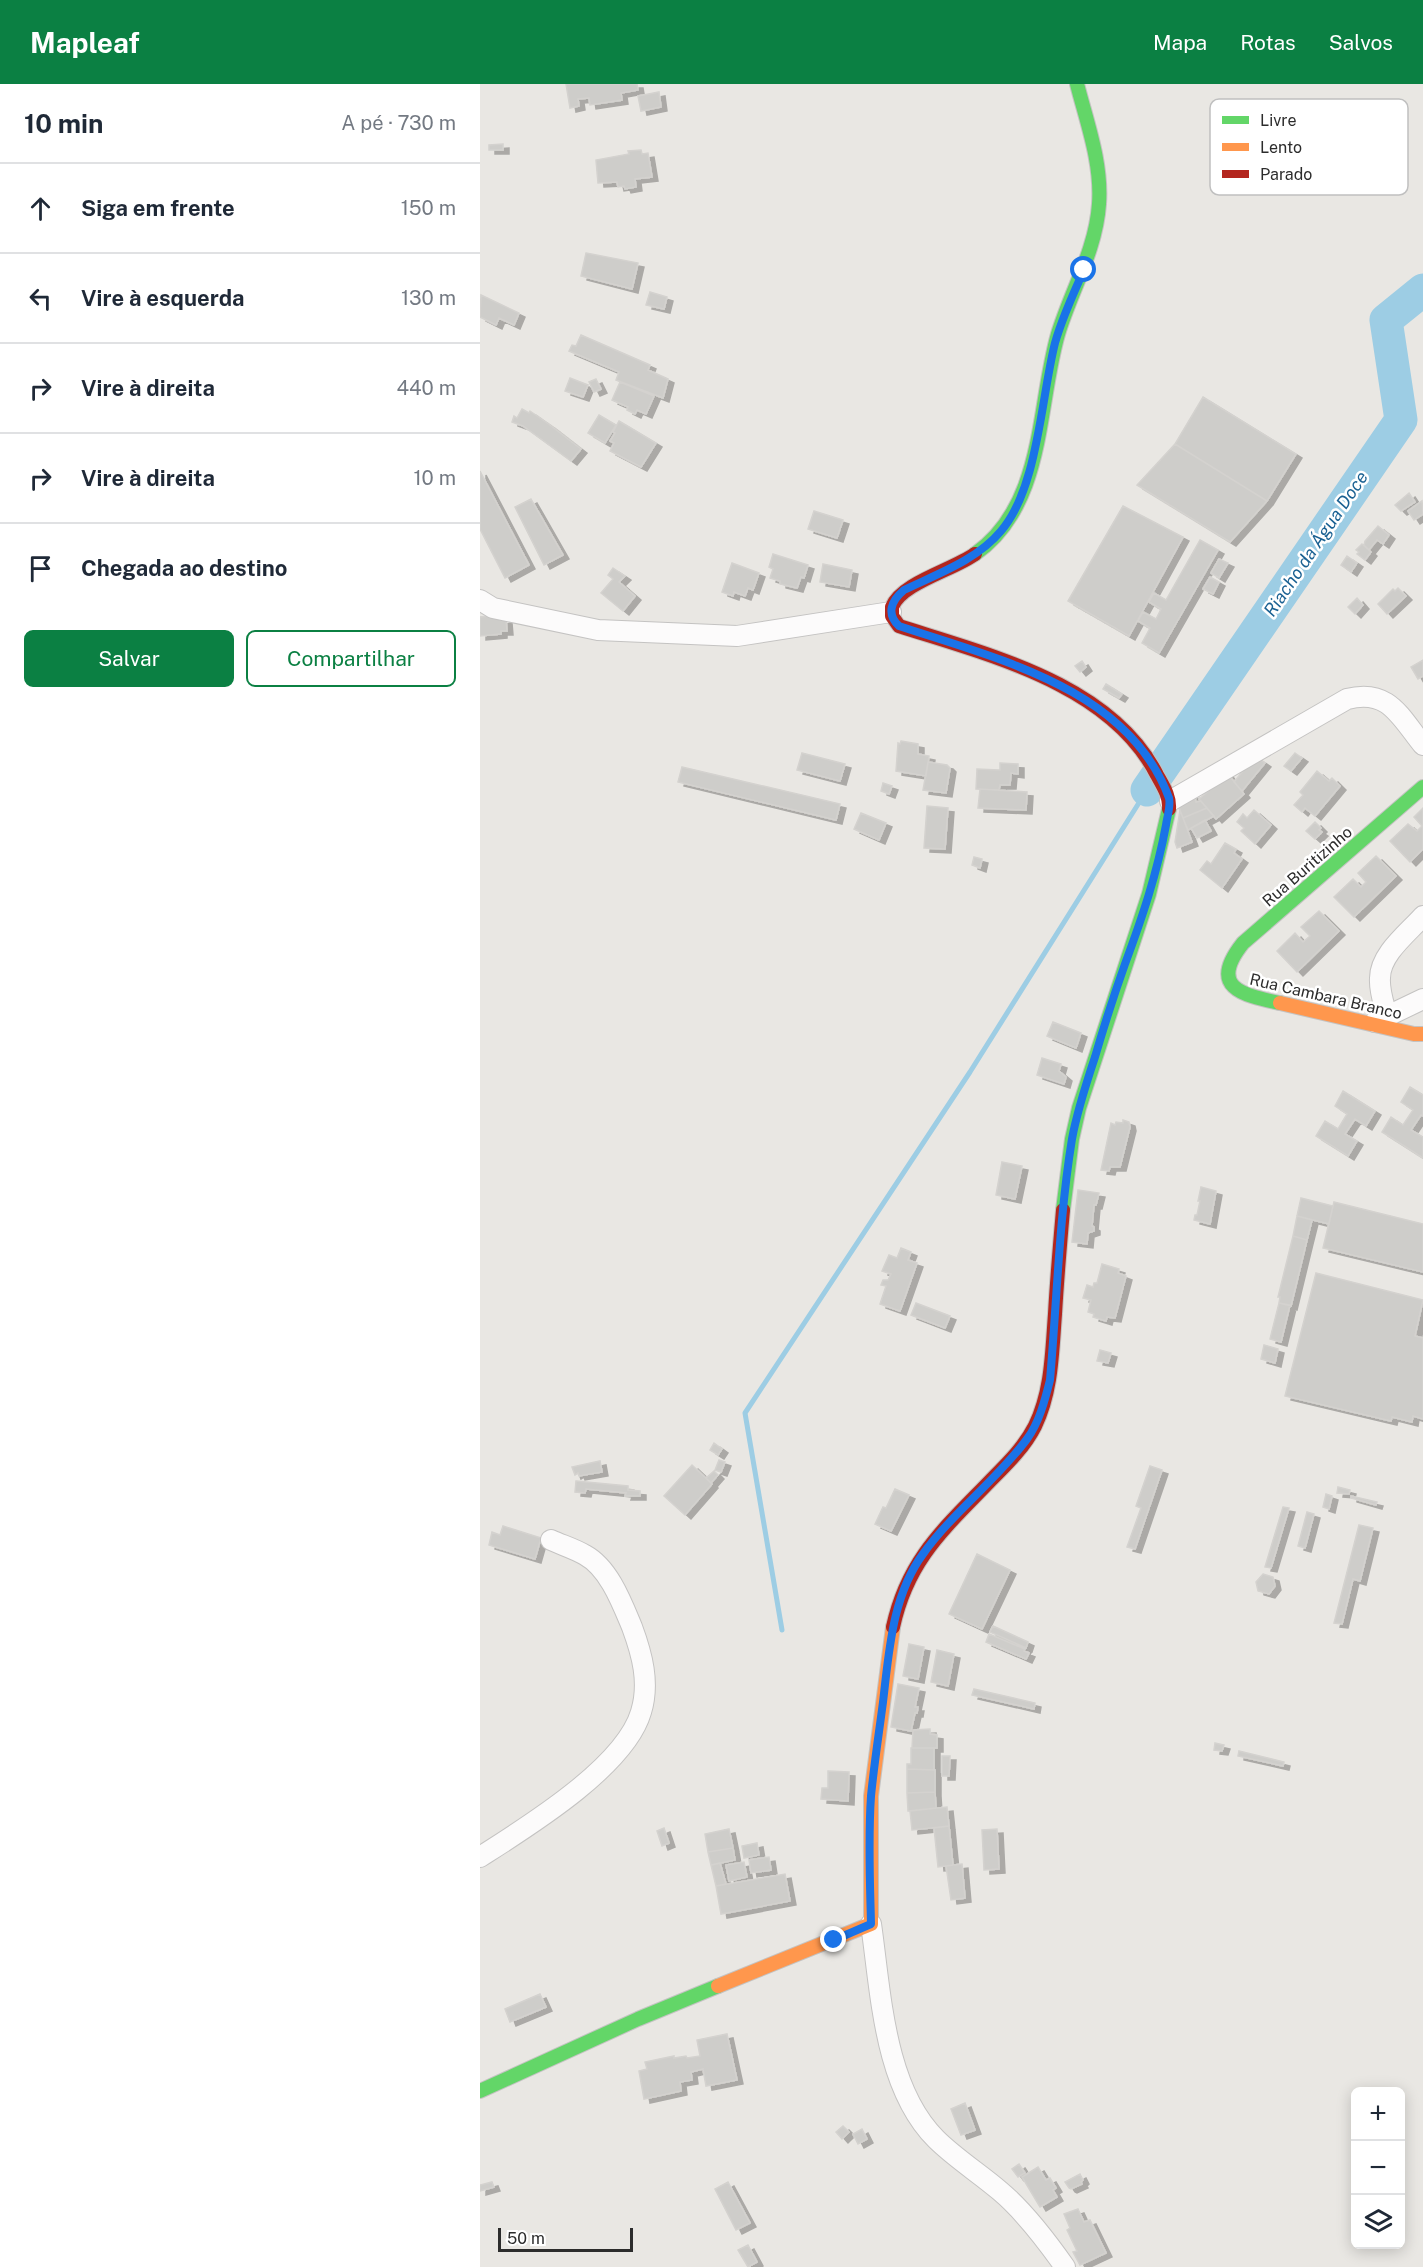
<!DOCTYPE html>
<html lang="pt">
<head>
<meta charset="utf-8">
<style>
	:root { --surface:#fff; --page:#f6f6f7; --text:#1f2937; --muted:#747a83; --line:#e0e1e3; --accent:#0b8043 }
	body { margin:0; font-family:"Public Sans",sans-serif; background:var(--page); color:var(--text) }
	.controls { position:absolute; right:18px; bottom:18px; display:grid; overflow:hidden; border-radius:9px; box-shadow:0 3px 15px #0003 }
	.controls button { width:54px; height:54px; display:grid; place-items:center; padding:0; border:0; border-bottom:2px solid var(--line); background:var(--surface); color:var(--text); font:30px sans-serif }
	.scale { position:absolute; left:18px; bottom:15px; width:135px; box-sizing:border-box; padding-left:6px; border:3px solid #2c2c2c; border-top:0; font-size:16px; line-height:21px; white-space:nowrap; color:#2c2c2c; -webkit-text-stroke:4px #fff; paint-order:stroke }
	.stop { position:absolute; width:18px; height:18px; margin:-14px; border:4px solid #1a73e8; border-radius:50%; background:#fff }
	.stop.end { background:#1a73e8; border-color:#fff; box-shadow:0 2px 6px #0008 }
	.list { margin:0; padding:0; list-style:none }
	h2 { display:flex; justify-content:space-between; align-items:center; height:78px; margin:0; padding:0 24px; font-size:26px }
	h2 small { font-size:20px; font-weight:400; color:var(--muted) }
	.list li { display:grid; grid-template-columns:39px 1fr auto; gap:18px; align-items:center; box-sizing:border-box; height:90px; padding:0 24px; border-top:2px solid var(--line) }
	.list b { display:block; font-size:22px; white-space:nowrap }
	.list em { font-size:20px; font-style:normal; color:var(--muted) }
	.actions { display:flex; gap:12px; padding:18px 24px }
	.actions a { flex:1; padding:14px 0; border:2px solid var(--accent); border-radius:9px; text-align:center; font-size:21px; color:var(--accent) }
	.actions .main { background:var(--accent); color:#fff }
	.icon { flex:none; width:33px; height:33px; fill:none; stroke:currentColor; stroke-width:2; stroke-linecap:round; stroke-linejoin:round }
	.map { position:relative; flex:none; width:943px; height:2183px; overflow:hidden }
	header { display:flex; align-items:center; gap:36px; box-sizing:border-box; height:84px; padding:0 30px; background:var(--accent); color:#fff }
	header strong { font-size:28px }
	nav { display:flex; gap:33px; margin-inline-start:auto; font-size:21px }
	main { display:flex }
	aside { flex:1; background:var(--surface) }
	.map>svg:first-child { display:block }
</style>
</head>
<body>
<header>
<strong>Mapleaf</strong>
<nav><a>Mapa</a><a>Rotas</a><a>Salvos</a></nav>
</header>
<main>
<aside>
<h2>10 min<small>A pé · 730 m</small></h2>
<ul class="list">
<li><svg class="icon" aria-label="ahead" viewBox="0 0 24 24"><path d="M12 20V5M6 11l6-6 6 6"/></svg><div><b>Siga em frente</b></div><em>150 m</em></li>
<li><svg class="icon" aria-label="left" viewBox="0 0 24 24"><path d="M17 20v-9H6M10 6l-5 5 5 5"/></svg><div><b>Vire à esquerda</b></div><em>130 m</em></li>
<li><svg class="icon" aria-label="right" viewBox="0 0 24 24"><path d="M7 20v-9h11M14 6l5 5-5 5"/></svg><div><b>Vire à direita</b></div><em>440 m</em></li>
<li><svg class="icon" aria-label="right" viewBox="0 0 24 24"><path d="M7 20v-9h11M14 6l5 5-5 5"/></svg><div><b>Vire à direita</b></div><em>10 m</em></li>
<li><svg class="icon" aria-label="arrive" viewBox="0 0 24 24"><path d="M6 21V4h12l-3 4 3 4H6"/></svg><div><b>Chegada ao destino</b></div></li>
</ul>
<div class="actions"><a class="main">Salvar</a><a>Compartilhar</a></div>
</aside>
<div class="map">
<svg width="943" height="2183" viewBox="0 0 943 2183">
	<defs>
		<filter id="shadow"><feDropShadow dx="6" dy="4" stdDeviation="0" flood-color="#0004"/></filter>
	</defs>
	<rect width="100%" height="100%" fill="#e9e7e3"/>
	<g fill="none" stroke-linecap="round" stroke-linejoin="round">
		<path stroke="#9dcde4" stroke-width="5" d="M 302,1546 L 265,1329 L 490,988 L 667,706"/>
		<path stroke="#9dcde4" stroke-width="33" d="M 667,706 L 921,336 L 906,236 L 943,206"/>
	</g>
	<path fill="#cecdca" stroke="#d4d2cf" stroke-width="1.5" filter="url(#shadow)" d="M 86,0 L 157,0 L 158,6 L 141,9 L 142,16 L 110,21 L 109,14 L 98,15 L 99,22 L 90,24 Z
		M 179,8 L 181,23 L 161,27 L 158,12 Z
		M 23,60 L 23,66 L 9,66 L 9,61 Z
		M 161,66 L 162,70 L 168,69 L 172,93 L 155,95 L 156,103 L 145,105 L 144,102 L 138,103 L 137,98 L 118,99 L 116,76 L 149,70 L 148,67 Z
		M 106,169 L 158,179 L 152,205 L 101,192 Z
		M 170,208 L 187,213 L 184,225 L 166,221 Z
		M 1,211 L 39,229 L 34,241 L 19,234 L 16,241 L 0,233 Z
		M 101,251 L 170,281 L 168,286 L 188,295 L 183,314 L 136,296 L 139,288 L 89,267 L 92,261 L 96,262 Z
		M 90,294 L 108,301 L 103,313 L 85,307 Z
		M 116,295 L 121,305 L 114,308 L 109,298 Z
		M 140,298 L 174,312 L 166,330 L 157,326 L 155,330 L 147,326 L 148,323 L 132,316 Z
		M 723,313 L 816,370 L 787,417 L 695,360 Z
		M 42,325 L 49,329 L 50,327 L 70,341 L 101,365 L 91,377 L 43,342 L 32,338 L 34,332 L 37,334 Z
		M 119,331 L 136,341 L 125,359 L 108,349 Z
		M 139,337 L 176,359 L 161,383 L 130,367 L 134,359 L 130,357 L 135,349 L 133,348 Z
		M 695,360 L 787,417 L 750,458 L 657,401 Z
		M 0,387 L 49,481 L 25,494 L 0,445 Z
		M 929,409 L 935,418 L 921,427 L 915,421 Z
		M 51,415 L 83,471 L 64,481 L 35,423 Z
		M 942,417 L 943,430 L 934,436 L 928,427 Z
		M 643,422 L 703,453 L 649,552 L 588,517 Z
		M 334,427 L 363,436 L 357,454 L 328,445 Z
		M 898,442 L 909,451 L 903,460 L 897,456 L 889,466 L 884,461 L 885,457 Z
		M 720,456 L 738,466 L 679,569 L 662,559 L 670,544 L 658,537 L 663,528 L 676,535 L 681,525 L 669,518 L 674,509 L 686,516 Z
		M 882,460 L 891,468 L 885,476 L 877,470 L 879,468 L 876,466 Z
		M 293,470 L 328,481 L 324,494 L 321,493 L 317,504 L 300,500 L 300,497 L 290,494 L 293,485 L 289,483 Z
		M 867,472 L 877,479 L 871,488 L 861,481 Z
		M 739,475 L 748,479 L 739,494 L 731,489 Z
		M 252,479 L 279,489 L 273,506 L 268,504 L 265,512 L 254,508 L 253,512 L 242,508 Z
		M 343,480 L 372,486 L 369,503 L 340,498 Z
		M 133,484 L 145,492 L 139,498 L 155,512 L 143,527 L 121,509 L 133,495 L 128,491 Z
		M 730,493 L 739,498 L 733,510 L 723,505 Z
		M 918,504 L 926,512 L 907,530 L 898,520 L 913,505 L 915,507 Z
		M 877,514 L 883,521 L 875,530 L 868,523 Z
		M 20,531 L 20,536 L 26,535 L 27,547 L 21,547 L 21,550 L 0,552 L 0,533 Z
		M 943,576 L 943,592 L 938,595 L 931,583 Z
		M 602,577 L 606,583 L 600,588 L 595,582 Z
		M 626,600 L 642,610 L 639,614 L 623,605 Z
		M 421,657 L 438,660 L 438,670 L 449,672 L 446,692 L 416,687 L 418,659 L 420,660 Z
		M 322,669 L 365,680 L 360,697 L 317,686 Z
		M 815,669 L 822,674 L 811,687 L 804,682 Z
		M 775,672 L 785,679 L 762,707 L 754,698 Z
		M 448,678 L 467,681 L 470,684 L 466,709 L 443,706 Z
		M 520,679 L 538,680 L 538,690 L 531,689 L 530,701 L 520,701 L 519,706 L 496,705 L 497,685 L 520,686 Z
		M 202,683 L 360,720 L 356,736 L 198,698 Z
		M 837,687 L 849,697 L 852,694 L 860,702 L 835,732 L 825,724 L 822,728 L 814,721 L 823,711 L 820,708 Z
		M 747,689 L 764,710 L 736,735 L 719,715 L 731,705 L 728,701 Z
		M 403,699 L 412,702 L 409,710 L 401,707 Z
		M 500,705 L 547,708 L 546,726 L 498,724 Z
		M 714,710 L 716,718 L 721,717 L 727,724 L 703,734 L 696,717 Z
		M 447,722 L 468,724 L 465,765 L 444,764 Z
		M 727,724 L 734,732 L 708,746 L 703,734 Z
		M 943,724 L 943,765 L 930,778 L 910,757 L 928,740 L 937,747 L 942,742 L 934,733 Z
		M 700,726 L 712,758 L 697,764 L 695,758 Z
		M 774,726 L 791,741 L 775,760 L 761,747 L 764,744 L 757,738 L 763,730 L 767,734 Z
		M 381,729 L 406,739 L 399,756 L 374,745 Z
		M 725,736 L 731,747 L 717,754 L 711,744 Z
		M 835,738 L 841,744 L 839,746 L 842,748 L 835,755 L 826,747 Z
		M 745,759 L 756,765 L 754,769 L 762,775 L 742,804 L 720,786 L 727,777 L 731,780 Z
		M 896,772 L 916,792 L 874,833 L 854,813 L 873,795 L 881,803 L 886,798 L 878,789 Z
		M 494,773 L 502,775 L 500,784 L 492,781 Z
		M 839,827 L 859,847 L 817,888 L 797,867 L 815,849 L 823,858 L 830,852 L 821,843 Z
		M 573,938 L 601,949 L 596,964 L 567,952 Z
		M 562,974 L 581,980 L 579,987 L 586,993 L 584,1000 L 557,991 Z
		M 930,1003 L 943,1011 L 943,1032 L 941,1031 L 931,1046 L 943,1053 L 943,1074 L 902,1048 L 911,1033 L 923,1041 L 933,1026 L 921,1018 Z
		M 863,1007 L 895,1027 L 886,1042 L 875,1035 L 865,1050 L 877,1057 L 868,1072 L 836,1052 L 845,1037 L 858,1045 L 867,1030 L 855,1022 Z
		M 643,1036 L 649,1038 L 650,1043 L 640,1083 L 630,1083 L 629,1087 L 621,1086 L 631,1039 L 635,1041 L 636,1038 L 643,1039 Z
		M 522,1078 L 542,1082 L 535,1115 L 516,1111 Z
		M 721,1103 L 736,1107 L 730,1140 L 714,1136 L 715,1131 L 717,1131 L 720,1117 L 718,1117 Z
		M 598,1106 L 619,1109 L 616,1121 L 614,1121 L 612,1142 L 614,1143 L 614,1147 L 608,1149 L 607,1160 L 592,1158 Z
		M 821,1114 L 853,1122 L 849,1140 L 817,1132 Z
		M 854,1118 L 943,1140 L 943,1188 L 843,1164 Z
		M 817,1132 L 832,1136 L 827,1156 L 813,1152 Z
		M 813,1152 L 827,1156 L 811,1222 L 799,1219 L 800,1213 L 798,1213 Z
		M 421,1164 L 431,1168 L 428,1176 L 437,1179 L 420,1227 L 400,1220 L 406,1202 L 401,1201 L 403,1196 L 408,1196 L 411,1190 L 402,1187 L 409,1171 L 417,1174 Z
		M 622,1180 L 639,1185 L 638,1189 L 646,1192 L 635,1234 L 627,1233 L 626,1237 L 613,1233 L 614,1230 L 608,1228 L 611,1216 L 603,1214 L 607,1201 L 613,1203 L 614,1199 L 617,1199 Z
		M 836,1189 L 943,1216 L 935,1252 L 943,1254 L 943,1335 L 933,1332 L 932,1338 L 912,1333 L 911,1337 L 805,1312 Z
		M 436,1219 L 470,1232 L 465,1244 L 431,1231 Z
		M 799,1219 L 810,1221 L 801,1258 L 790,1255 Z
		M 784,1261 L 798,1265 L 795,1279 L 781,1275 Z
		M 620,1266 L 631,1269 L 628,1279 L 617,1277 Z
		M 234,1359 L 242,1365 L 238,1371 L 230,1366 Z
		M 239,1376 L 245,1378 L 241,1388 L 235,1386 Z
		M 120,1377 L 122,1388 L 99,1392 L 98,1389 L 95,1391 L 92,1383 Z
		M 212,1381 L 232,1400 L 205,1431 L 184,1412 Z
		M 670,1382 L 682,1386 L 655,1465 L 647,1463 L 661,1424 L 656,1422 Z
		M 234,1387 L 238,1391 L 231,1399 L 226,1394 Z
		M 96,1397 L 148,1402 L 148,1406 L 160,1407 L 160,1412 L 145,1412 L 146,1409 L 106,1405 L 105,1409 L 95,1408 Z
		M 858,1403 L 870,1406 L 869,1410 L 857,1409 Z
		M 415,1405 L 429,1411 L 411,1447 L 395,1440 L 403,1423 L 406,1424 Z
		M 846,1410 L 852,1412 L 849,1425 L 843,1423 Z
		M 871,1412 L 897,1418 L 896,1421 L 871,1414 Z
		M 803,1423 L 809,1424 L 791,1484 L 785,1483 Z
		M 827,1428 L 834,1430 L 825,1464 L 818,1462 Z
		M 879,1441 L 893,1444 L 880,1497 L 873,1495 L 862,1540 L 854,1539 Z
		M 23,1442 L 61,1454 L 55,1475 L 9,1461 L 12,1448 L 20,1451 Z
		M 497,1470 L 530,1486 L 502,1545 L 469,1530 Z
		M 783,1490 L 793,1493 L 795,1502 L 789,1510 L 778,1507 L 776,1498 Z
		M 513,1542 L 548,1558 L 546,1564 L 510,1548 Z
		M 509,1550 L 545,1565 L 544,1567 L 549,1569 L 546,1575 L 506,1558 Z
		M 429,1560 L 444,1563 L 438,1595 L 423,1592 Z
		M 457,1566 L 474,1570 L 468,1602 L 451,1598 Z
		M 418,1600 L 439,1604 L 435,1623 L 438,1623 L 437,1629 L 435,1629 L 431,1647 L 411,1643 Z
		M 494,1605 L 555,1619 L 554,1625 L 492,1611 Z
		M 450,1645 L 450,1650 L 457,1651 L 457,1664 L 432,1664 L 433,1646 Z
		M 735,1659 L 744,1661 L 742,1667 L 734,1666 Z
		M 431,1664 L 454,1664 L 454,1686 L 427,1685 L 427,1680 L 431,1680 Z
		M 759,1667 L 804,1678 L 803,1682 L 758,1672 Z
		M 462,1672 L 470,1672 L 469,1692 L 462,1692 Z
		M 427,1685 L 455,1686 L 455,1708 L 427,1709 Z
		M 348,1687 L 369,1688 L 368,1717 L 341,1715 L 342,1704 L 348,1704 Z
		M 455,1708 L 456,1724 L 428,1727 L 427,1709 Z
		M 467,1723 L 469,1742 L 432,1746 L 430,1727 Z
		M 469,1742 L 473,1781 L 458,1783 L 454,1744 Z
		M 184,1744 L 189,1759 L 182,1762 L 177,1747 Z
		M 249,1745 L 253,1764 L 228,1768 L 225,1750 Z
		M 517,1745 L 519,1785 L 504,1786 L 502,1746 Z
		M 277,1759 L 279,1771 L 264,1774 L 262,1762 Z
		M 253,1764 L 255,1776 L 231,1781 L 228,1768 Z
		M 289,1773 L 291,1786 L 271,1789 L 269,1776 Z
		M 264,1778 L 267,1793 L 249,1797 L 246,1781 Z
		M 240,1779 L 246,1800 L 236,1802 L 231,1781 Z
		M 482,1780 L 485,1814 L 471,1816 L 466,1782 Z
		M 305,1790 L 310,1817 L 241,1830 L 236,1802 Z
		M 60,1910 L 66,1923 L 30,1938 L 25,1925 Z
		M 247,1950 L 257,1996 L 226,2002 L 223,1985 L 211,1988 L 212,1996 L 200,1998 L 201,2007 L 164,2015 L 159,1987 L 167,1985 L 165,1978 L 194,1972 L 194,1974 L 206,1972 L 207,1974 L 220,1972 L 217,1956 Z
		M 485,2019 L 495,2046 L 481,2051 L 471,2025 Z
		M 363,2042 L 369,2048 L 362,2055 L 356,2048 Z
		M 382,2045 L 387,2055 L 378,2060 L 373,2050 Z
		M 539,2080 L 545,2089 L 538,2093 L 532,2085 Z
		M 558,2083 L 566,2096 L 570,2094 L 576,2104 L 573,2106 L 577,2113 L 560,2123 L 542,2093 Z
		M 600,2090 L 603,2096 L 601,2098 L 602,2100 L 591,2105 L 589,2104 L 585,2098 Z
		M 12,2098 L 14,2103 L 0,2107 L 0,2101 Z
		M 248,2098 L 270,2139 L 256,2146 L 235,2105 Z
		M 598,2125 L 604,2138 L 610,2136 L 626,2169 L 600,2181 L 593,2168 L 597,2167 L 587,2146 L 590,2144 L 584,2130 Z
		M 268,2161 L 277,2178 L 268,2183 L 258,2166 Z"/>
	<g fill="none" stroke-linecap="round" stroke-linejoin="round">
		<g stroke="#c4c3c2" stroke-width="22">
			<path id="street" d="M 0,516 L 13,524 L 118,546 L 257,552 L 411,528
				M 690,717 L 867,615 C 909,604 920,633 943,661
				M 907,932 C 904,920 899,907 900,894 C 900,870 928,849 943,832
				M 895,938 L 943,915
				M 0,1773 C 47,1743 145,1683 161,1628 C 170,1599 162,1570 152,1543 C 142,1519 129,1484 105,1471 C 95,1465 82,1461 71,1456
				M 391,1840 C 401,1909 404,2003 456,2055 C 475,2074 499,2089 520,2107 C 545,2128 566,2156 585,2183"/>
		</g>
		<g stroke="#c4c3c2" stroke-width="16">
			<path id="fast" d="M 495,470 C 565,421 557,323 578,250 C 591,207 616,166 619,120 C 622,79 607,39 597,0
				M 800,919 C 761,911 728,903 763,859 L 943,703
				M 583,1126 L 592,1055 L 599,1024 L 669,810 L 689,725
				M 0,2007 L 158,1935 L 238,1902"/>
		</g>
		<g stroke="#c4c3c2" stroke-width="16">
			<path id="slow" d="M 800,919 L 934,950 L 943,950
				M 238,1902 L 391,1840 L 391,1712 L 413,1543"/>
		</g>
		<g stroke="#c4c3c2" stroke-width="16">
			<path id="jam" d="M 495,470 C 473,486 421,499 412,523 L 412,532 L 419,542 C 509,571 631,600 677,691 C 683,702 690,712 689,725
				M 413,1543 C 428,1474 466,1443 512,1395 C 528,1379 545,1362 555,1342 C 572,1307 572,1268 575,1230 C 577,1195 580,1160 583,1126"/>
		</g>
		<use href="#street" stroke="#fcfbfb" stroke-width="20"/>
		<use href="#fast" stroke="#63d668" stroke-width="14"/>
		<use href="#slow" stroke="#ff974d" stroke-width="14"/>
		<use href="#jam" stroke="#b3261e" stroke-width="14"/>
	</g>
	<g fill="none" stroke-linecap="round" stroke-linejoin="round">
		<path stroke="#1a73e8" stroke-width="8" d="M 354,1856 L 391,1840 C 390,1798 388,1755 391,1712 C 394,1681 399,1649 403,1618 C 409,1568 412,1512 443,1470 C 473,1428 516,1397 547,1355 C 559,1339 565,1316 570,1296 C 577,1216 579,1134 592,1055 C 597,1027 606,1000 615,973 C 624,942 634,911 645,880 C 662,834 677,790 686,741 C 687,733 691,722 689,714 C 649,605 518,575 419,542 C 406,530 411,517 424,506 C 457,490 497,476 521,447 C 558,404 561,314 575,259 C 582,234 593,210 604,186"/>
	</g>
	<g text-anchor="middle" stroke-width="5" stroke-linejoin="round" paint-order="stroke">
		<g font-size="16" fill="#2c2c2c" stroke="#fff">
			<text transform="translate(827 782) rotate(-41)" y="6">Rua Buritizinho</text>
			<text transform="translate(846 912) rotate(13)" y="6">Rua Cambara Branco</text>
		</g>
		<g font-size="18" font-style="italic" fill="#1a6192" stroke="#fff">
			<text transform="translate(836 460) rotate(-56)" y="6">Riacho da Água Doce</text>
		</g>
	</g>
	<rect x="730" y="15" width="198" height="96" rx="9" fill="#fff" stroke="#c0c0c0" stroke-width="1.5"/>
	<rect x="742" y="32" width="27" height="8" fill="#63d668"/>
	<rect x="742" y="59" width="27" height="8" fill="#ff974d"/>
	<rect x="742" y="86" width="27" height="8" fill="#b3261e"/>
	<g font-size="16" fill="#2c2c2c">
		<text x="780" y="42">Livre</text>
		<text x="780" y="69">Lento</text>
		<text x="780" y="96">Parado</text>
	</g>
</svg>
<div class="controls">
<button>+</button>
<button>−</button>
<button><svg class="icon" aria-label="layers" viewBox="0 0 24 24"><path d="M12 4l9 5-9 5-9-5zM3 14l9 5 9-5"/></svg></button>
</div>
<div class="scale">50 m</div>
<div class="stop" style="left:604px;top:186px"></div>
<div class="stop end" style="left:354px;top:1856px"></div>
</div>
</main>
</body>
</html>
